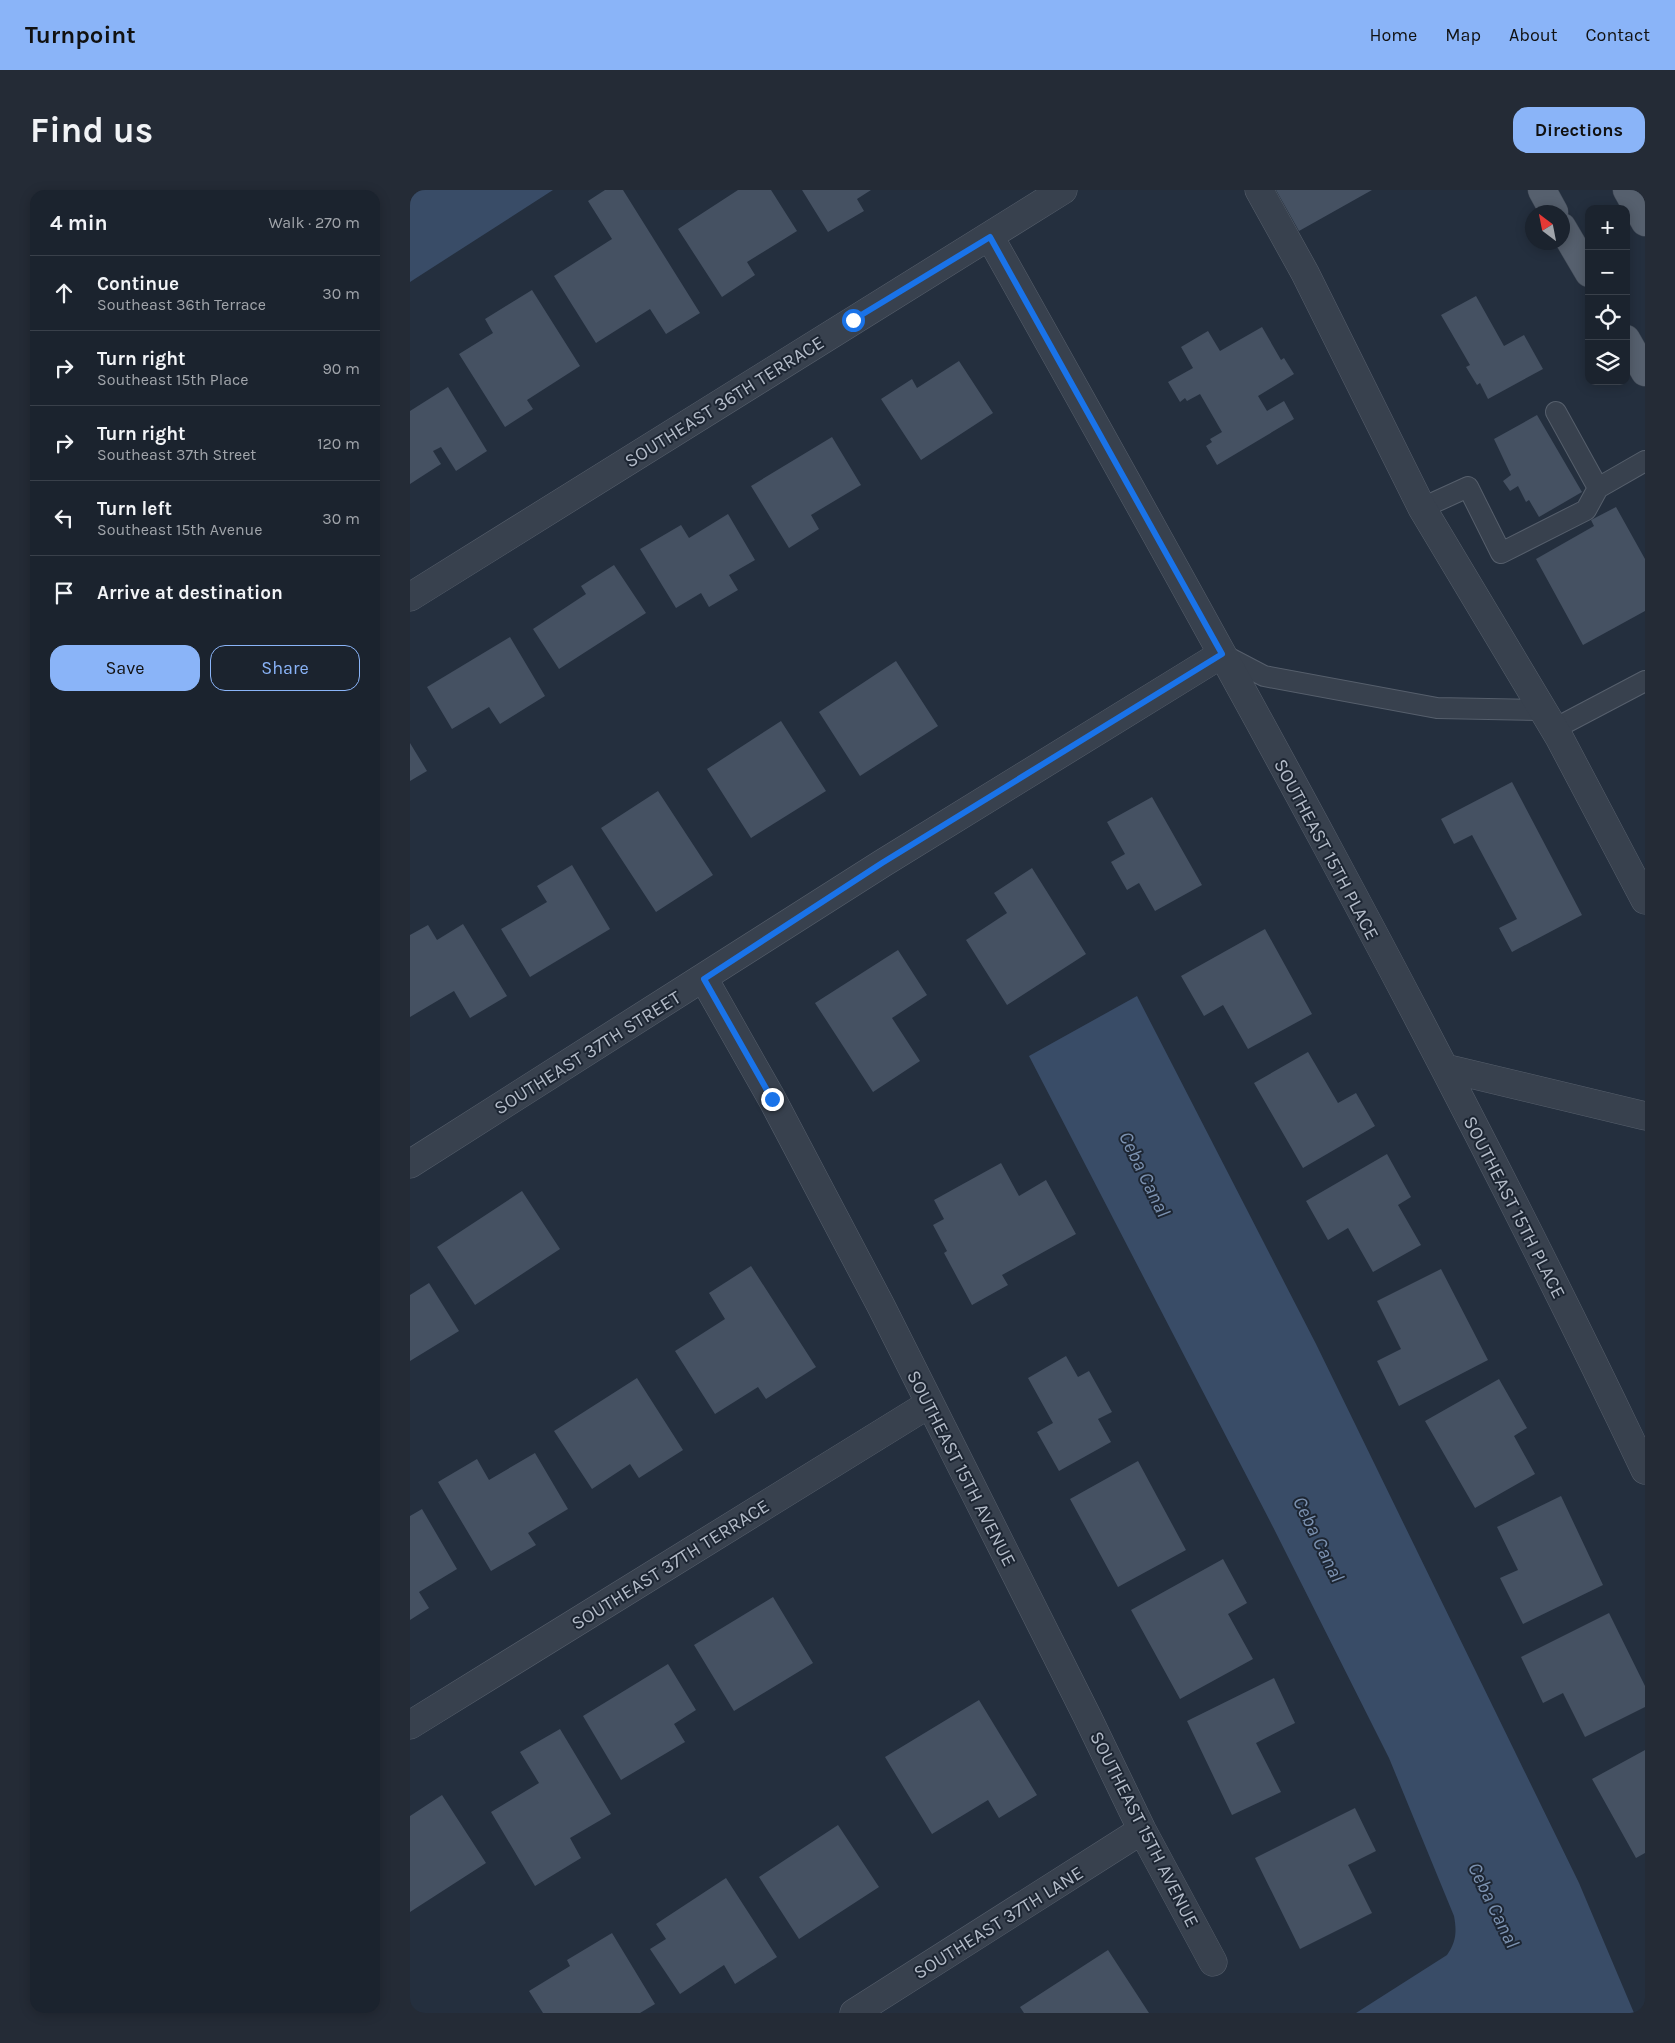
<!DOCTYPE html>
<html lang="en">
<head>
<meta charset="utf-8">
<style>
	:root { --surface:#1b232e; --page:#242b36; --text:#f1f3f6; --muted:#a0a4aa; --line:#39404a; --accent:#8ab4f8 }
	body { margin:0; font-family:Karla,sans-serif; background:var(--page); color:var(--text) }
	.controls { position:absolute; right:15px; top:15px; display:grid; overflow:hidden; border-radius:10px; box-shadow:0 2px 12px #0003 }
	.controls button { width:45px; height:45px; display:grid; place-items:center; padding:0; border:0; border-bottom:1px solid var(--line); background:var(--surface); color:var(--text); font:25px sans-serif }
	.compass { position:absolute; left:1115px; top:15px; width:45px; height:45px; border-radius:50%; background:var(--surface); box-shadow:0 2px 12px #0003; rotate:328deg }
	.stop { position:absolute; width:15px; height:15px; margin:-11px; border:4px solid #1a73e8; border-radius:50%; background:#fff }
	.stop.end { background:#1a73e8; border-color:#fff; box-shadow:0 1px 5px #0008 }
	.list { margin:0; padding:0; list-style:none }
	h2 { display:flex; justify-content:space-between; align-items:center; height:65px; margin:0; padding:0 20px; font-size:21px }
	h2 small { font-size:16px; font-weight:400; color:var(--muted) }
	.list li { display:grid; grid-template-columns:32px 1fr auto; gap:15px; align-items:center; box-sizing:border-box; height:75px; padding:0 20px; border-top:1px solid var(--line) }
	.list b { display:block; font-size:19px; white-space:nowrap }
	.list p { margin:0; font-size:16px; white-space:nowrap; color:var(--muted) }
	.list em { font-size:16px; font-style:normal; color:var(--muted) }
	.actions { display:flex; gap:10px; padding:15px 20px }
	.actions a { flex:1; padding:11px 0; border:1px solid var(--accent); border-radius:15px; text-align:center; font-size:18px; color:var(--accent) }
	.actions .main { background:var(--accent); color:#111 }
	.icon { flex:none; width:28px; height:28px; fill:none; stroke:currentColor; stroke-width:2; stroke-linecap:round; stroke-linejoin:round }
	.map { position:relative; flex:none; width:1235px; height:1823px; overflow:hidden; border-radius:15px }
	header { display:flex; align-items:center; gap:30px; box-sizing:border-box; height:70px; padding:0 25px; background:var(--accent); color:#111 }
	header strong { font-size:24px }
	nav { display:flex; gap:28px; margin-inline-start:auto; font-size:18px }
	.intro { display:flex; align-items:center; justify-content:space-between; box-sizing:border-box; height:120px; padding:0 30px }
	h1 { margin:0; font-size:35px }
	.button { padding:12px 22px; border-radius:15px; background:var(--accent); color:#111; font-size:18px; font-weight:700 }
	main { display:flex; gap:30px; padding:0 30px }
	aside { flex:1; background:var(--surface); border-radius:15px; box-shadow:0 2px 12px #0003 }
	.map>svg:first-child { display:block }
</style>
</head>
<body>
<header>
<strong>Turnpoint</strong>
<nav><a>Home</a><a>Map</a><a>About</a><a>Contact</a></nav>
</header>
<div class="intro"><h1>Find us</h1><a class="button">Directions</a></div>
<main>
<aside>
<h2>4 min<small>Walk · 270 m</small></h2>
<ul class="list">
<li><svg class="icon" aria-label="ahead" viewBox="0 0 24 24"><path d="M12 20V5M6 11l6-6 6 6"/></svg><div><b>Continue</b><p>Southeast 36th Terrace</p></div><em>30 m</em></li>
<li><svg class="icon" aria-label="right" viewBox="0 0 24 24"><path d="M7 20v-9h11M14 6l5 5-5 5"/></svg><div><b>Turn right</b><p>Southeast 15th Place</p></div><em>90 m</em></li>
<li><svg class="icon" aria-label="right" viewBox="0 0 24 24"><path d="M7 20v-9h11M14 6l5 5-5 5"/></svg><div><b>Turn right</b><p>Southeast 37th Street</p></div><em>120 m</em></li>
<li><svg class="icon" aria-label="left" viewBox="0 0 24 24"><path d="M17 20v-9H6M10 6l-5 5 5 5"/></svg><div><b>Turn left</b><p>Southeast 15th Avenue</p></div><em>30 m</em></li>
<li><svg class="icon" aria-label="arrive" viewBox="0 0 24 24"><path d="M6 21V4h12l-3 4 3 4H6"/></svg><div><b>Arrive at destination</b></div></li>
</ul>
<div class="actions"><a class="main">Save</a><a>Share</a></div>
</aside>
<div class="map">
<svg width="1235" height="1823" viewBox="0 0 1235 1823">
	<rect width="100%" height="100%" fill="#242f3e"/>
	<path fill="#394c67" d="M 0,0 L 143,0 L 0,92 Z
		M 727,806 L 906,1154 L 1169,1693 L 1224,1823 L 946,1823 L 1037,1765 C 1046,1752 1047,1742 1044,1726 L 979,1568 L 863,1337 L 619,866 Z"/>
	<path fill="#455162" d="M 195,0 L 213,0 L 290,123 L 256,144 L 240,119 L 186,153 L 144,86 L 202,49 L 178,11 Z
		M 328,0 L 361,0 L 387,41 L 337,72 L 345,85 L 312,107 L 268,39 Z
		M 392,0 L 461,0 L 447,9 L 454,21 L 418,42 Z
		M 866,0 L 962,0 L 889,41 Z
		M 122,100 L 170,176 L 117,210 L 123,219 L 95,237 L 49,164 L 83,143 L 75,129 Z
		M 1066,106 L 1094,156 L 1114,145 L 1133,179 L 1078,209 L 1070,193 L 1067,195 L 1056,177 L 1060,175 L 1031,125 Z
		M 852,137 L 871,170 L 874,168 L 884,184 L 848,206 L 857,221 L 874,211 L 884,229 L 807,275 L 796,256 L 802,252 L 800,249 L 812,242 L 790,204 L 777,211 L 775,208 L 770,212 L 758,192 L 783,178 L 771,157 L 798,141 L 810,161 Z
		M 549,171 L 583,223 L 511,270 L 471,209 L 502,189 L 507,198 Z
		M 38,197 L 77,261 L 46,281 L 31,257 L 23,261 L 31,274 L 0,294 L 0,221 Z
		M 1127,225 L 1172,302 L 1129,327 L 1119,310 L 1116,312 L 1108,296 L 1100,301 L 1093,291 L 1101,285 L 1084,249 Z
		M 422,247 L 451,295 L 401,325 L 409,339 L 379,358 L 341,296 Z
		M 1206,317 L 1235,369 L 1235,421 L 1173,455 L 1126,369 L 1184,336 L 1181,330 Z
		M 318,324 L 345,370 L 319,385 L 328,400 L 299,417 L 291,403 L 266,418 L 230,359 L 271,335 L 279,348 Z
		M 204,375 L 236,423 L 149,479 L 123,439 L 176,404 L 171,396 Z
		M 100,447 L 135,506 L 90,534 L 79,517 L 42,539 L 17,497 Z
		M 486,471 L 528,536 L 450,586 L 409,522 Z
		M 371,531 L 416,601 L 341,648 L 297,579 Z
		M 0,553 L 17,581 L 0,591 Z
		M 1102,592 L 1172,725 L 1102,762 L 1089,738 L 1107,729 L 1062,645 L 1044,654 L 1031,629 Z
		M 248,601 L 303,685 L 246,722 L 191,638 Z
		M 742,607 L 792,695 L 745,721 L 729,693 L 717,700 L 701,672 L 715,664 L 697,632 Z
		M 162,675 L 200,739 L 120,787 L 91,739 L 137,712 L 127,696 Z
		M 622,678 L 676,764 L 597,815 L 556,750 L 597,723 L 584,703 Z
		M 53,734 L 97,806 L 60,828 L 44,801 L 0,827 L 0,745 L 18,735 L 27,750 Z
		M 855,739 L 902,824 L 838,859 L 813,815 L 794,826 L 771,786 Z
		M 488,760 L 517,805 L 482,828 L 510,871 L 463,902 L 405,813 Z
		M 898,862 L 928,913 L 946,903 L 965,936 L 893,978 L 844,893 Z
		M 977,964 L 1001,1007 L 988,1015 L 1011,1055 L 963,1082 L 938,1038 L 918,1050 L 896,1011 Z
		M 591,973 L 609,1006 L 636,990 L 666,1044 L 592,1085 L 598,1095 L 562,1115 L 534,1063 L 537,1061 L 523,1035 L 534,1029 L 524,1010 Z
		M 112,1001 L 150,1059 L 65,1115 L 27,1057 Z
		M 341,1076 L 406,1177 L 356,1209 L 348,1197 L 305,1224 L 265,1161 L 315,1129 L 299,1103 Z
		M 1031,1079 L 1078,1170 L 989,1216 L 967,1171 L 991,1159 L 967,1111 Z
		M 19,1093 L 49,1141 L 0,1171 L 0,1105 Z
		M 656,1166 L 668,1187 L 679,1181 L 702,1222 L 688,1229 L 701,1252 L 649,1281 L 627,1242 L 643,1233 L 618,1188 Z
		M 227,1188 L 273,1260 L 229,1288 L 220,1274 L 182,1299 L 144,1241 Z
		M 1089,1189 L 1117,1238 L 1104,1246 L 1125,1284 L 1065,1318 L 1015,1231 Z
		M 125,1263 L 158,1319 L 118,1343 L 126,1355 L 81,1381 L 28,1292 L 67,1269 L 79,1290 Z
		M 728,1271 L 776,1360 L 708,1397 L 660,1309 Z
		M 1151,1306 L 1193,1395 L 1113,1434 L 1090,1388 L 1108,1380 L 1087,1337 Z
		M 12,1319 L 47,1379 L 9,1402 L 19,1418 L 0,1430 L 0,1326 Z
		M 813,1369 L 837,1413 L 818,1424 L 843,1469 L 770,1509 L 721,1420 Z
		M 363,1407 L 403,1473 L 324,1521 L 284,1455 Z
		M 1199,1423 L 1235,1496 L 1235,1517 L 1175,1547 L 1153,1503 L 1133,1513 L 1111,1467 Z
		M 258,1474 L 286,1520 L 264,1534 L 275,1552 L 211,1590 L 173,1526 Z
		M 864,1488 L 885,1533 L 846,1553 L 871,1602 L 822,1625 L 777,1531 Z
		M 569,1510 L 627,1605 L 589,1628 L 578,1610 L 522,1644 L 475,1567 Z
		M 150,1539 L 201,1624 L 160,1648 L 171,1668 L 125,1696 L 81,1622 L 129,1593 L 110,1562 Z
		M 1235,1560 L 1235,1663 L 1226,1668 L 1182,1589 Z
		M 32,1605 L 76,1673 L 0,1722 L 0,1626 Z
		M 945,1618 L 966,1661 L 938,1675 L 962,1723 L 890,1759 L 845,1668 Z
		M 428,1635 L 469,1697 L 389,1749 L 349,1687 Z
		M 316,1688 L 367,1767 L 325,1794 L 314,1775 L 270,1804 L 240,1759 L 256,1749 L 246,1734 Z
		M 202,1743 L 245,1814 L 230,1823 L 133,1823 L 119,1801 L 160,1776 L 157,1770 Z
		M 698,1760 L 739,1823 L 614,1823 L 610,1817 Z"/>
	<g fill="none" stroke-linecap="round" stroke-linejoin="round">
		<g stroke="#565f6c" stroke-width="22">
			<path id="service" d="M 1146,222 L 1188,298 L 1235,271
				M 1012,318 L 1058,297 L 1091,363 L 1176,320 L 1188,298
				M 812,464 L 854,486 L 1027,518 L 1132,520
				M 1144,539 L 1235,491"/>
		</g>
		<g stroke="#565f6c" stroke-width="29">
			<path id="minor" d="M 849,0 L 895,83 L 1012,318 L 1149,547 L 1235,710
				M 580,47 C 808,453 1035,860 1235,1280
				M 0,407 L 653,0
				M 294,789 L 362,909 L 471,1116 L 677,1526 L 732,1640 L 803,1772
				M 1035,878 L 1235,926
				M 0,974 L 473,673 L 812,464
				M 0,1535 L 519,1214
				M 444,1823 L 732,1640"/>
		</g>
		<g stroke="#414a57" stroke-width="29">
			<path id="primary" d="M 1132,0 L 1144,22
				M 1217,0 L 1235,32
				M 1152,37 L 1179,83
				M 1216,149 L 1235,182"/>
		</g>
		<use href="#service" stroke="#38414e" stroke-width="20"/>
		<use href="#minor" stroke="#38414e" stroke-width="28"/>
		<use href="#primary" stroke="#56606e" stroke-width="28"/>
	</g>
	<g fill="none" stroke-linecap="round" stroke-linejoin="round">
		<path stroke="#1a73e8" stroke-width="6" d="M 362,909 L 294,789 L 472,673 L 812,464 L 580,47 L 443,130"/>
	</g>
	<g text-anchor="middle" stroke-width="4" stroke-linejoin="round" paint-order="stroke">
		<g font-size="19" fill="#b4bcc9" stroke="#1d2633">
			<text transform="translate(314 211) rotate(-32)" y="7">SOUTHEAST 36TH TERRACE</text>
			<text transform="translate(917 659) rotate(62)" y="7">SOUTHEAST 15TH PLACE</text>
			<text transform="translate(177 862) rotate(-32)" y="7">SOUTHEAST 37TH STREET</text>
			<text transform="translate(1105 1017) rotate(63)" y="7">SOUTHEAST 15TH PLACE</text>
			<text transform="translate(552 1278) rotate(63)" y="7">SOUTHEAST 15TH AVENUE</text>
			<text transform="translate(260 1374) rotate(-32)" y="7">SOUTHEAST 37TH TERRACE</text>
			<text transform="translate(735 1639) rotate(63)" y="7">SOUTHEAST 15TH AVENUE</text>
			<text transform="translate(588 1732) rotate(-32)" y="7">SOUTHEAST 37TH LANE</text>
		</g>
		<g font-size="20" font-style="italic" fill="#7c92b1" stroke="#1d2633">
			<text transform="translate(735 984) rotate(64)" y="7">Ceba Canal</text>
			<text transform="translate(909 1349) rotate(64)" y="7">Ceba Canal</text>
			<text transform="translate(1084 1715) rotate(64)" y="7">Ceba Canal</text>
		</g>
	</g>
</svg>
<div class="controls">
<button>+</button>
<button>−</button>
<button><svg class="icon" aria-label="locate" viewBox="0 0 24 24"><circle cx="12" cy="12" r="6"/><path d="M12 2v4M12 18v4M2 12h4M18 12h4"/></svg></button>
<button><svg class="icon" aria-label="layers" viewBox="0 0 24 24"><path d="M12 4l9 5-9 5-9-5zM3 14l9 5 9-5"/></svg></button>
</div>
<svg class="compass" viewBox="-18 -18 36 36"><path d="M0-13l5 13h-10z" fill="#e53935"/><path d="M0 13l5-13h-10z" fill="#a0a4aa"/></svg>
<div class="stop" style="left:443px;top:130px"></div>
<div class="stop end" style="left:362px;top:909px"></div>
</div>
</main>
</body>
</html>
